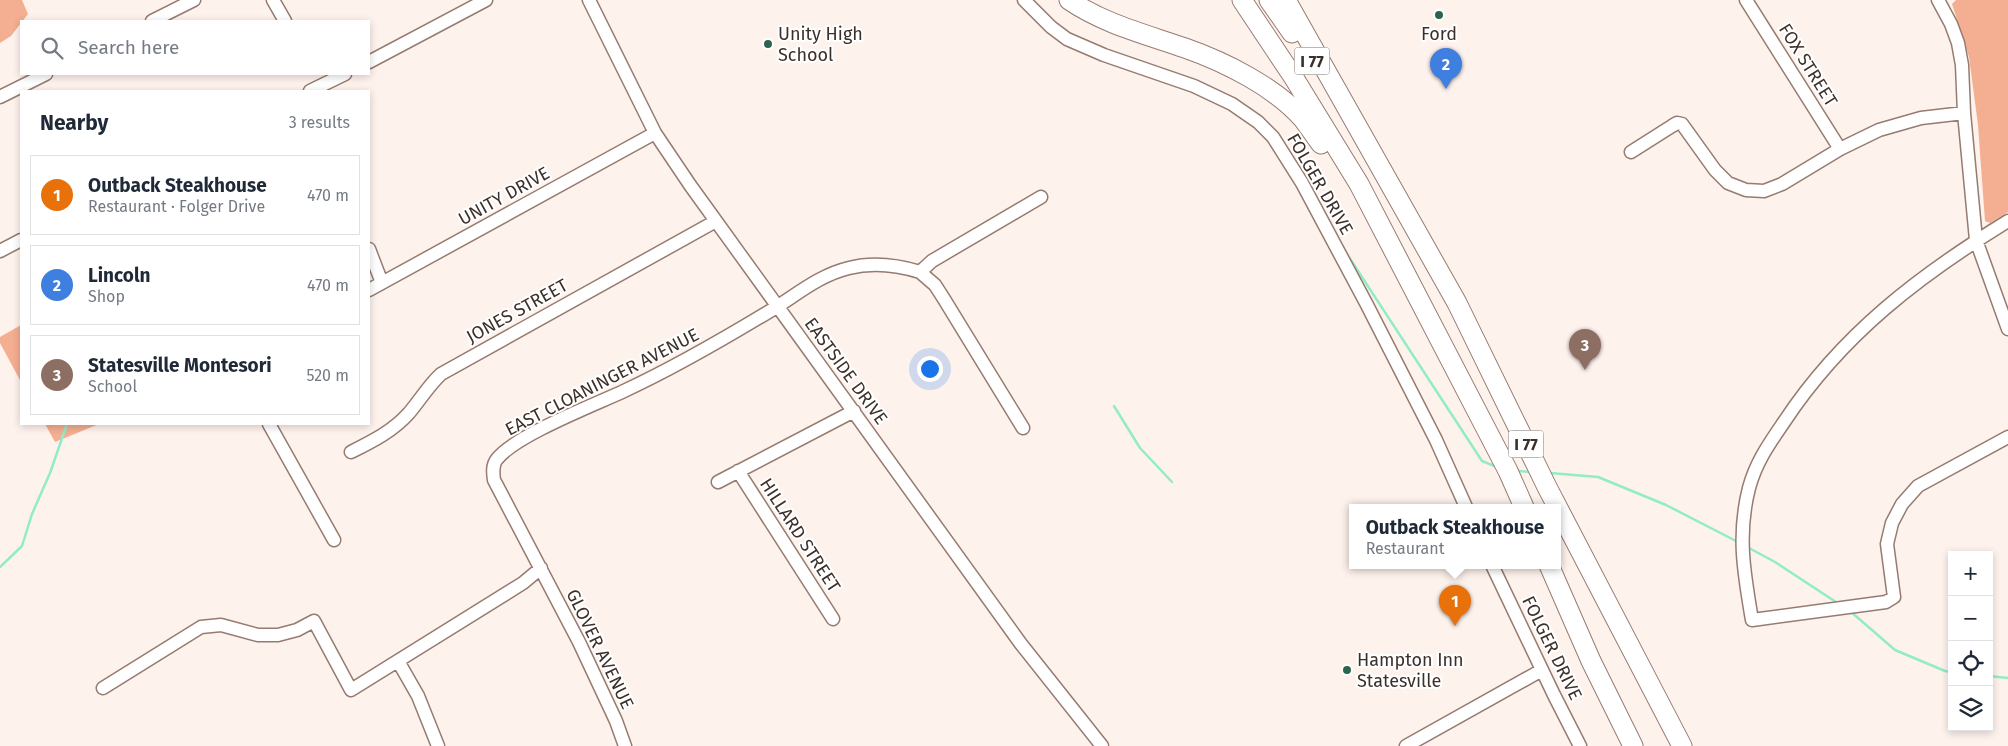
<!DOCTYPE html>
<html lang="en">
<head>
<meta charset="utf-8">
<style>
	:root { --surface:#fff; --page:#f2f2f3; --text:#1f2937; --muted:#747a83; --line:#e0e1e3; --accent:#2b654e }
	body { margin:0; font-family:"Fira Sans",sans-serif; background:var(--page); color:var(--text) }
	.controls { position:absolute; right:15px; bottom:15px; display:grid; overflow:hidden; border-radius:0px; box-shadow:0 2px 8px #0003 }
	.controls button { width:45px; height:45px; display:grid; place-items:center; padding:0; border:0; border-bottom:1px solid var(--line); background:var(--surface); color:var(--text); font:25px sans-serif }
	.you { position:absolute; left:929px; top:368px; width:18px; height:18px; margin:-12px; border:4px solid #fff; border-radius:50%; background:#1a73e8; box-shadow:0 0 0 8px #1a73e833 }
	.badge { display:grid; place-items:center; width:32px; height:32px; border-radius:50%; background:var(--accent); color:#fff; font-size:16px; font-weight:700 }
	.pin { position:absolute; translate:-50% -41px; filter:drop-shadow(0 1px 2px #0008) }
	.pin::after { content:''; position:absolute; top:26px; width:18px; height:15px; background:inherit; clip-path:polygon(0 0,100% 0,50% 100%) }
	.popup { position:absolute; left:1349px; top:504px; width:212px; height:65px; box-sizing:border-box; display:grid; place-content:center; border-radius:0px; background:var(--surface); filter:drop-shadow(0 1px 4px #0005); font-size:16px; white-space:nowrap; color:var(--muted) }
	.popup b { font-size:19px; color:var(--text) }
	.popup::after { content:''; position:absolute; left:50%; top:100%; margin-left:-10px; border:10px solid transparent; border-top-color:var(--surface) }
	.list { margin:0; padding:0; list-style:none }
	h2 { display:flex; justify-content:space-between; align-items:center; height:65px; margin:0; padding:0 20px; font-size:21px }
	h2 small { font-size:16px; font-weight:400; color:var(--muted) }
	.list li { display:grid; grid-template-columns:32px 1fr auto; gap:15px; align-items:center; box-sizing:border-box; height:80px; margin:0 10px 10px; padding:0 10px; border:1px solid var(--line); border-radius:0px }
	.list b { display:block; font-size:19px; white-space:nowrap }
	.list p { margin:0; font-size:16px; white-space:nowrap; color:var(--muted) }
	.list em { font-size:16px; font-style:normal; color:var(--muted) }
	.icon { flex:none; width:28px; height:28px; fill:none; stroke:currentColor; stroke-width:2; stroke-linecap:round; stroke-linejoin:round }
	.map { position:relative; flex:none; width:2008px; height:746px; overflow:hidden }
	.search { position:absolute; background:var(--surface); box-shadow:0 2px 8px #0003; left:20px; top:20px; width:350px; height:55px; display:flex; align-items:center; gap:12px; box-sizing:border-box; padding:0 18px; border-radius:0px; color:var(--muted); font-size:19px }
	.panel { position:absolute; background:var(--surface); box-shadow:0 2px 8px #0003; left:20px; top:90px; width:350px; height:335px; border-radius:0px }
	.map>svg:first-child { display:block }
</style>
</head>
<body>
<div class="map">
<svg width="2008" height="746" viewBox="0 0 2008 746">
	<rect width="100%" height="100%" fill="#fef2ed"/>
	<path fill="#f4ae92" d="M 0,0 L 22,0 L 28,14 L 11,36 L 0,43 Z
		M 1956,0 L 2008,0 L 2008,212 L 1990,223 L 1985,221 L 1978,125 L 1969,57 L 1952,4 Z
		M 21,325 L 21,382 L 0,343 L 0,337 Z
		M 45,424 L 99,424 L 55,442 Z"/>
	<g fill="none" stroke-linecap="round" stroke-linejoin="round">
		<path stroke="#92ecc6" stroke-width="2.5" d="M 1345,251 L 1482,461 L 1497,467
			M 1114,406 L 1140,448 L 1172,482
			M 1517,471 L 1532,472
			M 1550,473 L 1598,477 L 1666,505 L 1736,541
			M 1749,548 L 1775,562 L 1839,604
			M 0,567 L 22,546 L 32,514 L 50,473 L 67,424
			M 1850,611 L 1895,650 L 1945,671 L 1952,672
			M 1989,676 L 2008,678"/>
		<g stroke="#967b70" stroke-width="15">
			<path id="minor" d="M 273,0 L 285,21
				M 589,0 L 655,133 L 690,185 L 1021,644 L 1102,746
				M 1024,0 L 1051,27 L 1067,39 L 1104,55 L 1194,86 L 1232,104 L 1258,122 L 1273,137 L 1302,183 L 1366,303 L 1436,440 L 1466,507
				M 1746,0 L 1840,149
				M 1938,0 L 1951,24 L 1958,43 L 1962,65 L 1964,113 L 1976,240 L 2008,329
				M 152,21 L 194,0
				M 369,62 L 486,0
				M 310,91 L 345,74
				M 0,97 L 46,74
				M 1631,152 L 1672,126 L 1677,123 L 1682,124 L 1715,170 L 1728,183 L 1746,190 L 1764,191 L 1782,184 L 1840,149 L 1879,130 L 1921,118 L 1964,113
				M 2008,221 C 1920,275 1842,334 1784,422 C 1769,444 1756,462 1749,488 C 1737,535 1744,573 1752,620 L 1886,602 L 1894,597 L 1887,544 L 1892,523 L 1902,504 L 1918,486 L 2008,437
				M 369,249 L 382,283
				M 0,251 L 21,240
				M 920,272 L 935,285 L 944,299 L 1023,428
				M 369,290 L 655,133
				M 269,424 L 334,540
				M 351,452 C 373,441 393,431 409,413 C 420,400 429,385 441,374 L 716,221
				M 738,471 L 833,619
				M 718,482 L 854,411
				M 1492,565 L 1554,695 L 1580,746
				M 398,661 L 418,696 L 438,746
				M 103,688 L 201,627 L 221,625 L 258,635 L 278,635 L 297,630 L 314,621 L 351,690 L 523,583 L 541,568
				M 625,746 L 616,721 L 579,642 L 494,480 C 493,473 492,465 497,459 C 516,435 594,405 624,391 C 674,368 722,340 770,311 C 795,296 819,275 849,268 C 873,262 897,265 920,272 L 932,261 L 1041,197
				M 1406,746 L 1542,670"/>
		</g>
		<g stroke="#967b70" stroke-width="21">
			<path id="highway" d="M 1069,0 C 1104,24 1145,34 1185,48 C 1225,62 1275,87 1303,119 C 1309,127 1315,136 1321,144
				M 1242,0 L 1294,78 L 1359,184 L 1508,471 L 1524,507
				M 1269,0 L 1292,33
				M 1286,0 L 1457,303 L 1547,487 L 1682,746
				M 1549,565 L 1591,661 L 1633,746"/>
		</g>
		<use href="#minor" stroke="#fff" stroke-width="12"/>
		<use href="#highway" stroke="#fff" stroke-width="19"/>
	</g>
	<g fill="#2b654e" stroke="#fff" stroke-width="2">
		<circle cx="1439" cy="15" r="5"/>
		<circle cx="768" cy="44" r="5"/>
		<circle cx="1347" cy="670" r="5"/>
	</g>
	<g text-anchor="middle" stroke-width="4" stroke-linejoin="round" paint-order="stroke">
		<g fill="#fff" stroke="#766e6b" stroke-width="1">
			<rect x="1294.5" y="47.5" width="35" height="27" rx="4"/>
			<rect x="1508.5" y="430.5" width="35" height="27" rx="4"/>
		</g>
		<g font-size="16" font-weight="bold" fill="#3c302b">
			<text x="1312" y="67">I 77</text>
			<text x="1526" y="450">I 77</text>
		</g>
		<g font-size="18" fill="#3c302b" stroke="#fff" text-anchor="start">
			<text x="778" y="40">Unity High<tspan x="778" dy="21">School</tspan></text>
			<text x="1439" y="40" text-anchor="middle">Ford</text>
			<text x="1357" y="666">Hampton Inn<tspan x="1357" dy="21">Statesville</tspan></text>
		</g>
		<g font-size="18" fill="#3c302b" stroke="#fff">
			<text transform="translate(1808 65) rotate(58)" y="6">FOX STREET</text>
			<text transform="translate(1320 184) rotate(60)" y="6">FOLGER DRIVE</text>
			<text transform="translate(504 196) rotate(-29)" y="6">UNITY DRIVE</text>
			<text transform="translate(517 311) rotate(-29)" y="6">JONES STREET</text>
			<text transform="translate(846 371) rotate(54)" y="6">EASTSIDE DRIVE</text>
			<text transform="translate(602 382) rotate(-27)" y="6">EAST CLOANINGER AVENUE</text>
			<text transform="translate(800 535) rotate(57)" y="6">HILLARD STREET</text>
			<text transform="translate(1552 648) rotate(64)" y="6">FOLGER DRIVE</text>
			<text transform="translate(600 649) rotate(64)" y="6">GLOVER AVENUE</text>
		</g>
	</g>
</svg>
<div class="controls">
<button>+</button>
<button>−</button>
<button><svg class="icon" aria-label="locate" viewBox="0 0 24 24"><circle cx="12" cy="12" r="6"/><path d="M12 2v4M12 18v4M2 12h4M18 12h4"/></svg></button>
<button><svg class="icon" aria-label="layers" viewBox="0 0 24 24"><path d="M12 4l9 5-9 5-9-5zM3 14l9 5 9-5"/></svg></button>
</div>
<div class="you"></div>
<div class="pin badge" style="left:1455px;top:626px;background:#e8710a">1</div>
<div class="popup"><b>Outback Steakhouse</b>Restaurant</div>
<div class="pin badge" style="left:1446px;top:89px;background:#3f7fe0">2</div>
<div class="pin badge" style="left:1585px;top:370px;background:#8d6e63">3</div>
<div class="search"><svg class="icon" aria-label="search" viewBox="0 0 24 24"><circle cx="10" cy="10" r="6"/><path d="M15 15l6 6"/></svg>Search here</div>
<section class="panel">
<h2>Nearby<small>3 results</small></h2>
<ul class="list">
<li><span class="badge" style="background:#e8710a">1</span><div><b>Outback Steakhouse</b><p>Restaurant · Folger Drive</p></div><em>470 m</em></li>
<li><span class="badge" style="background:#3f7fe0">2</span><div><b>Lincoln</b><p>Shop</p></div><em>470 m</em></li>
<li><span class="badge" style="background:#8d6e63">3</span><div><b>Statesville Montesori</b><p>School</p></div><em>520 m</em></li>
</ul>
</section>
</div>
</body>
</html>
